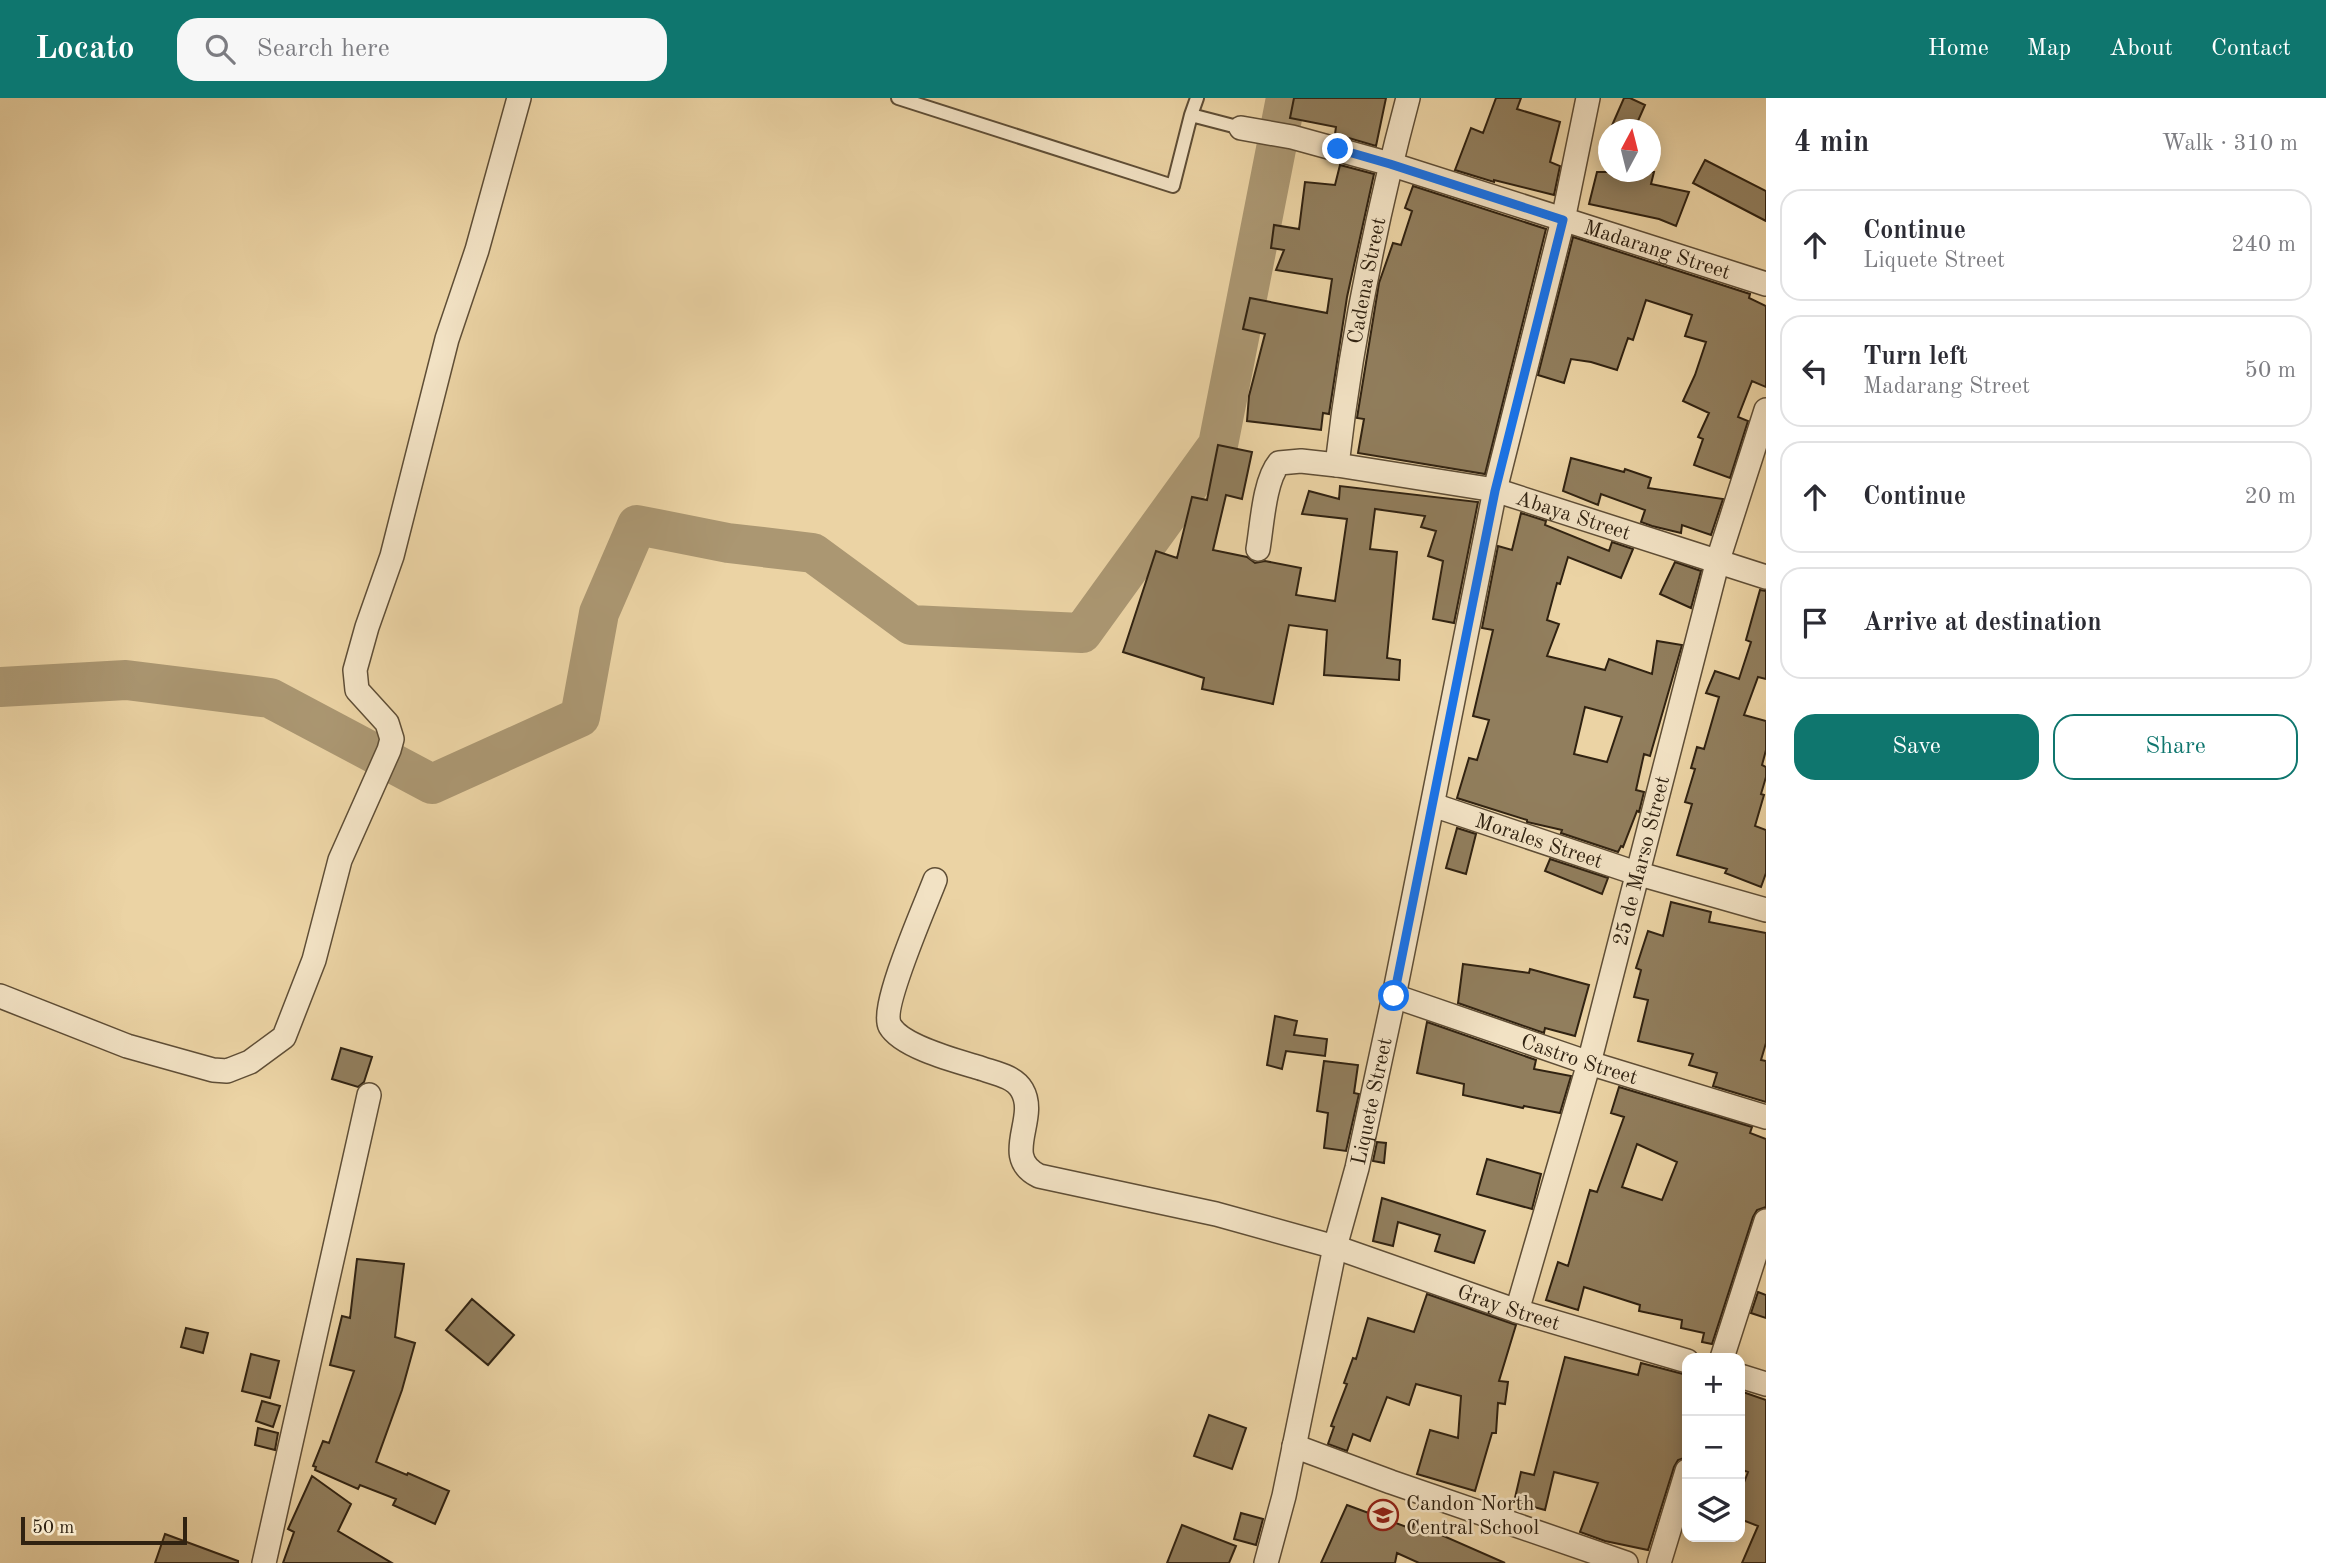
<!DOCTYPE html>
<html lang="en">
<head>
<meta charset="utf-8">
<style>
	:root { --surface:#fff; --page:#f7f7f7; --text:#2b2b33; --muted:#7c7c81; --line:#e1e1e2; --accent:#0f766e }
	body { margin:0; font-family:"Old Standard TT",serif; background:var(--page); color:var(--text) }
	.controls { position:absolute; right:21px; bottom:21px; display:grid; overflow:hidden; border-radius:14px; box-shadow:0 4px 18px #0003 }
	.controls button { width:63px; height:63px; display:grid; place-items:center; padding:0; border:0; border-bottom:2px solid var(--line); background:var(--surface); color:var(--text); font:35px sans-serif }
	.compass { position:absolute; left:1598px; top:21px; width:63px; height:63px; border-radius:50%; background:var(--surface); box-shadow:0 4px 18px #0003; rotate:7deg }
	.scale { position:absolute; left:21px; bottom:18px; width:166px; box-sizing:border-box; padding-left:7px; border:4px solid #302211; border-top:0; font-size:19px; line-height:24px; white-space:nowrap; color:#302211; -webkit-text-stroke:5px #f2e2c4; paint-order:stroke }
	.stop { position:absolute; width:21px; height:21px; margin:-16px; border:5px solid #1a73e8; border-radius:50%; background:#fff }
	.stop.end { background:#1a73e8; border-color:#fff; box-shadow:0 2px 7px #0008 }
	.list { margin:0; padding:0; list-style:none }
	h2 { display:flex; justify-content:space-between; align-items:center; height:91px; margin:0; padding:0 28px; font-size:30px }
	h2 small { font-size:23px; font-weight:400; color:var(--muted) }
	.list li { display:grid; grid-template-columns:46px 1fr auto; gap:21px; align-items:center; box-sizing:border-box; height:112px; margin:0 14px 14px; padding:0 14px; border:2px solid var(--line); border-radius:21px }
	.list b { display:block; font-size:26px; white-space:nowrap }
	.list p { margin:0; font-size:23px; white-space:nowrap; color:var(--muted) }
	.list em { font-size:23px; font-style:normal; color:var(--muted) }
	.actions { display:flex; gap:14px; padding:21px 28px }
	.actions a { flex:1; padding:16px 0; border:2px solid var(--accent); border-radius:21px; text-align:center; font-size:24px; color:var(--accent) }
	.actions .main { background:var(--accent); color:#fff }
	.icon { flex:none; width:38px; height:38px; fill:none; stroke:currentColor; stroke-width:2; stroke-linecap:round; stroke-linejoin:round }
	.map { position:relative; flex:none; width:1766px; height:1465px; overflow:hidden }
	header { display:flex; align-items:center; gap:42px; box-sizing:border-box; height:98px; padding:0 35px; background:var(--accent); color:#fff }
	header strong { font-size:33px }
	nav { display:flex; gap:38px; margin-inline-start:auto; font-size:24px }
	.search { width:490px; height:63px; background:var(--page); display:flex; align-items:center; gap:18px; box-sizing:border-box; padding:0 24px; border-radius:21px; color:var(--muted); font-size:26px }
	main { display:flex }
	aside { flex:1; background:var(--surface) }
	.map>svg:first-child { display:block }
</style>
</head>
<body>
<header>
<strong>Locato</strong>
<div class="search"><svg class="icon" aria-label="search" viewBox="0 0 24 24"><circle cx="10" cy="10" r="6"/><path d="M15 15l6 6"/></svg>Search here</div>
<nav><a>Home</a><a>Map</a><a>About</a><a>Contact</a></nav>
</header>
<main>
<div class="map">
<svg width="1766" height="1465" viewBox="0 0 1766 1465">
	<rect width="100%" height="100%" fill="#ebd3a4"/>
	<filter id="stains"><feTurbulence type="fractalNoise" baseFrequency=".00286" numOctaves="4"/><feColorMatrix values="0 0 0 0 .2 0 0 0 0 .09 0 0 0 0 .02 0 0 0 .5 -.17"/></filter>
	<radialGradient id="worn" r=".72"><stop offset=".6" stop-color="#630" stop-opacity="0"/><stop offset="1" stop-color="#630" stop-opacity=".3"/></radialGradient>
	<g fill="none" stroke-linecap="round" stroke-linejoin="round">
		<path stroke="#ab9772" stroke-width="40" d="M 0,589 L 126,582 L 270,600 L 432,686 L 580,619 L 599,515 L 637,427 L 728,445 L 813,455 L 911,527 L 1082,535 L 1218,347 L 1286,0"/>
	</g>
	<path fill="#917e5d" stroke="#302211" stroke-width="2" fill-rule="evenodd" d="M 1294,0 L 1386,0 L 1376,48 L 1335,36 L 1336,29 L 1290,20 Z
		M 1496,0 L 1521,0 L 1517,11 L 1560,24 L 1550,64 L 1560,68 L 1554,97 L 1494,82 L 1494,84 L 1455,72 L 1471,30 L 1483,35 Z
		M 1624,0 L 1630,0 L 1645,7 L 1634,32 L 1610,32 Z
		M 1705,62 L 1766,93 L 1766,123 L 1693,85 Z
		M 1340,67 L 1374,76 L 1347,199 L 1329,316 L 1323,315 L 1321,332 L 1247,323 L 1249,298 L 1265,236 L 1243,231 L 1250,200 L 1327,215 L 1332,181 L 1276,172 L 1284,152 L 1271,150 L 1274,127 L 1299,131 L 1305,84 L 1335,87 Z
		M 1597,74 L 1654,74 L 1651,86 L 1689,94 L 1676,128 L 1659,121 L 1589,106 Z
		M 1413,88 L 1546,131 L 1485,376 L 1358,355 L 1364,321 L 1357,320 L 1379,185 L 1393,145 L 1401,147 L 1412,113 L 1405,110 Z
		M 1573,139 L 1750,196 L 1749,200 L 1766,208 L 1766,289 L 1752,283 L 1738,319 L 1748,323 L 1730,380 L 1694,367 L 1703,341 L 1698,339 L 1709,315 L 1683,303 L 1695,277 L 1706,244 L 1685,238 L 1692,217 L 1646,202 L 1633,242 L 1628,240 L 1617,272 L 1591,264 L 1571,261 L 1564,285 L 1538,277 Z
		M 1218,347 L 1252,354 L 1242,401 L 1226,397 L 1213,452 L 1247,459 L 1255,465 L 1265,463 L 1301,470 L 1296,497 L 1335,503 L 1347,421 L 1302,416 L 1309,393 L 1339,401 L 1340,388 L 1478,404 L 1454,525 L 1433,521 L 1443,463 L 1428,458 L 1436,433 L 1421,429 L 1425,418 L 1375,411 L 1370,451 L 1397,454 L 1387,560 L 1400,562 L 1399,582 L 1324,577 L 1327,532 L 1289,527 L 1273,606 L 1202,591 L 1204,580 L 1123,554 L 1156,453 L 1177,460 L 1192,399 L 1207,402 Z
		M 1571,360 L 1624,374 L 1625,371 L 1651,380 L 1648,390 L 1723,401 L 1711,437 L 1682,427 L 1681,435 L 1652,428 L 1641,424 L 1645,412 L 1601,396 L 1598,407 L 1563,393 Z
		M 1521,415 L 1546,423 L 1545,427 L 1609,453 L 1612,444 L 1633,451 L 1621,480 L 1568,459 L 1560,486 L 1557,485 L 1547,522 L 1559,526 L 1547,558 L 1605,572 L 1609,561 L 1652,576 L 1657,543 L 1682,547 L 1650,658 L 1644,656 L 1636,692 L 1644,694 L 1639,714 L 1637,713 L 1623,749 L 1621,748 L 1618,754 L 1561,735 L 1562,732 L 1527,724 L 1527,722 L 1457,700 L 1469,660 L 1477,662 L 1489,622 L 1473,618 L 1493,532 L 1482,530 L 1498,448 L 1512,452 ZM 1585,609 L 1622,619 L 1607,664 L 1574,656 Z
		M 1675,464 L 1701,473 L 1691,510 L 1660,496 Z
		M 1760,492 L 1766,493 L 1766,581 L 1758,579 L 1744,617 L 1766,623 L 1766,652 L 1762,667 L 1766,669 L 1766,679 L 1761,696 L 1764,697 L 1755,728 L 1766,732 L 1766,775 L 1761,789 L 1725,775 L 1727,771 L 1677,757 L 1692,706 L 1685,704 L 1695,671 L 1691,670 L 1697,649 L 1704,651 L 1719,599 L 1706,595 L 1715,573 L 1739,581 L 1751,544 L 1746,542 Z
		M 1457,730 L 1476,736 L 1466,776 L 1446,770 Z
		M 1550,761 L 1608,780 L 1602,796 L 1545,773 Z
		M 1671,804 L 1711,814 L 1709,824 L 1766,835 L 1766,945 L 1761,962 L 1766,963 L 1766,1004 L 1713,988 L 1717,975 L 1689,967 L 1693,956 L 1638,943 L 1648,902 L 1634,899 L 1641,872 L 1636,870 L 1648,833 L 1663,838 Z
		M 1463,866 L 1529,875 L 1530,871 L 1589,887 L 1575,938 L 1545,930 L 1544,935 L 1458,905 Z
		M 1275,918 L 1297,923 L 1294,937 L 1327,941 L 1325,958 L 1286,953 L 1282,971 L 1267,967 Z
		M 1427,924 L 1536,962 L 1534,971 L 1571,978 L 1560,1015 L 1524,1008 L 1523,1010 L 1463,997 L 1464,986 L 1417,975 Z
		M 341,950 L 372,959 L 364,984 L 358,989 L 332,981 Z
		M 1324,963 L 1358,967 L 1354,995 L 1359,996 L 1346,1053 L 1324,1050 L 1328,1015 L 1317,1013 Z
		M 1619,989 L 1752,1029 L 1750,1035 L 1766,1041 L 1766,1109 L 1757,1112 L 1753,1119 L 1712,1246 L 1702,1244 L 1704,1235 L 1681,1230 L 1682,1222 L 1639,1213 L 1640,1207 L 1584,1189 L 1578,1212 L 1546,1202 L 1558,1164 L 1568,1168 L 1590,1092 L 1597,1094 L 1624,1019 L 1611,1015 ZM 1637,1046 L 1677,1064 L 1662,1102 L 1622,1089 Z
		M 1377,1044 L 1386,1045 L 1384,1065 L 1373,1063 Z
		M 1487,1061 L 1541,1076 L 1532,1111 L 1477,1096 Z
		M 1382,1100 L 1485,1133 L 1474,1165 L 1435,1153 L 1440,1137 L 1398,1124 L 1393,1148 L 1373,1143 Z
		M 357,1161 L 404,1166 L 395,1239 L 415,1245 L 402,1292 L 376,1364 L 407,1377 L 408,1375 L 449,1393 L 435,1426 L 393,1407 L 396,1401 L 360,1387 L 358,1391 L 315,1372 L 316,1369 L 313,1368 L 323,1343 L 329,1345 L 354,1273 L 330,1267 L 342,1218 L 350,1220 Z
		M 1758,1194 L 1766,1197 L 1766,1220 L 1751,1215 Z
		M 1427,1196 L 1516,1227 L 1499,1283 L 1508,1284 L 1505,1306 L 1498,1305 L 1496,1335 L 1492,1335 L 1475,1393 L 1417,1376 L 1430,1332 L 1458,1340 L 1461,1298 L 1416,1286 L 1409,1307 L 1387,1299 L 1370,1343 L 1353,1336 L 1347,1353 L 1328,1346 L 1334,1329 L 1331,1328 L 1347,1286 L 1344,1285 L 1353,1260 L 1356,1261 L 1368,1220 L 1414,1234 Z
		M 472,1201 L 514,1237 L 488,1267 L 446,1232 Z
		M 186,1230 L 208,1235 L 203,1255 L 181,1249 Z
		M 251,1256 L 279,1263 L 270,1300 L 242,1293 Z
		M 1565,1259 L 1638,1277 L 1641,1265 L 1687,1277 L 1687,1359 L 1678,1362 L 1674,1369 L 1648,1452 L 1605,1443 L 1580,1434 L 1598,1385 L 1554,1374 L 1545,1412 L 1514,1404 L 1521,1374 L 1534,1377 Z
		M 1740,1293 L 1766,1302 L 1766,1465 L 1742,1465 L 1758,1428 L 1740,1421 L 1740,1395 L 1748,1374 L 1740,1371 Z
		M 262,1303 L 280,1308 L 273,1329 L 256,1323 Z
		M 1209,1317 L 1246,1330 L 1232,1371 L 1194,1358 Z
		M 258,1330 L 278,1335 L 275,1352 L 255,1347 Z
		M 312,1378 L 351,1406 L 338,1433 L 392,1465 L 283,1465 L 294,1434 L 288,1431 Z
		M 1347,1407 L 1412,1431 L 1414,1425 L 1505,1465 L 1419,1465 L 1397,1455 L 1395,1465 L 1321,1465 Z
		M 1241,1415 L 1263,1421 L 1256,1447 L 1234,1441 Z
		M 1182,1427 L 1236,1448 L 1229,1465 L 1167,1465 Z
		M 165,1436 L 238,1463 L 238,1465 L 155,1465 Z"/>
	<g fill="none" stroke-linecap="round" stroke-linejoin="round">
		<g stroke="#5f4e36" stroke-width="16">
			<path id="lane" d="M 898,0 L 1173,88 L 1191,17
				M 1197,0 L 1191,17 L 1241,30"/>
		</g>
		<g stroke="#5f4e36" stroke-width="26">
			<g id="street">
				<path id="s1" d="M 1241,30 L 1292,39 L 1390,66 L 1766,186"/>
				<path id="s2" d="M 1337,367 C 1351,243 1376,120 1408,0"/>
				<path id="s3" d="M 1258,451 C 1262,428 1264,383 1279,365 L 1301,363 L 1337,367 L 1495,392 L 1766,479"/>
				<path id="s4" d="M 1433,707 L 1636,775 L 1766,812"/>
				<path id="s5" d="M 935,782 C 926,806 880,909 890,928 C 902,949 957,963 980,970 C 994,975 1014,978 1022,992 C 1039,1021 1000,1059 1039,1078 L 1216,1116 L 1335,1149 L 1517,1213 L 1687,1263"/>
				<path d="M 0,898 L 127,948 L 213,972 L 227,973 L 250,964 L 284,939 L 314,862 L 340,762 L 389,652 L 392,641 L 387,625 L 357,592 L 355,572 L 367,529 L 392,458 L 447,241 L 477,152 L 519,0"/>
				<path id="s6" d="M 1394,898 L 1589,965 L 1766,1019"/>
				<path id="s7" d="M 1517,1213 L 1589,965 L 1718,462 L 1766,312"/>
				<path d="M 1722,1260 L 1766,1123"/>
				<path d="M 1740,1278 L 1766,1286"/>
				<path d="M 1294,1348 L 1391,1384 L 1626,1465"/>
				<path d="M 264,1465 L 369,997"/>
				<path id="s8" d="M 1266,1465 L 1284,1398 L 1335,1149 L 1357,1070 L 1394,898 L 1495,392 L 1563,122 L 1588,0"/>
				<path d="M 1659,1465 L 1687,1373"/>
			</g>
		</g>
		<use href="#lane" stroke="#f2e2c4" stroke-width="12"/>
		<use href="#street" stroke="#f2e2c4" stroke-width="23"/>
	</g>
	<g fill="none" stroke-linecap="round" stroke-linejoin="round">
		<path stroke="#1a73e8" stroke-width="9" d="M 1338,51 L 1390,66 L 1563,122 L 1495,393 L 1394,898"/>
	</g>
	<defs>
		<g id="school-ring" transform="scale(1.575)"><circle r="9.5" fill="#f2e2c4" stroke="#8f2418" stroke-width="1.5"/><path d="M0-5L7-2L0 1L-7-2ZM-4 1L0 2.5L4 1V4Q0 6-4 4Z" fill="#8f2418"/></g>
	</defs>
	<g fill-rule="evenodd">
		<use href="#school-ring" x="1383" y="1417"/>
	</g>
	<g text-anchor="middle" stroke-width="5" stroke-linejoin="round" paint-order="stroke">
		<g font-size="21" fill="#302211" stroke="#f2e2c4">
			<text dy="7" stroke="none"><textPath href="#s1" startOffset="434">Madarang Street</textPath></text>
			<text dy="7" stroke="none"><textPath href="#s2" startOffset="187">Cadena Street</textPath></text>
			<text dy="7" stroke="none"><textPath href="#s3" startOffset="390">Abaya Street</textPath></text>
			<text dy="7" stroke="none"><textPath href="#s4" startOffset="112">Morales Street</textPath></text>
			<text dy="7" stroke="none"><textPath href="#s7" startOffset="467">25 de Marso Street</textPath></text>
			<text dy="7" stroke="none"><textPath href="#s6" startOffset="196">Castro Street</textPath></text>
			<text dy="7" stroke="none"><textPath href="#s8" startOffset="474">Liquete Street</textPath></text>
			<text dy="7" stroke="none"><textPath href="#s5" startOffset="887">Gray Street</textPath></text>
		</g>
		<g font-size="21" fill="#302211" stroke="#f2e2c4" text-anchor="start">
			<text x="1406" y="1412">Candon North<tspan x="1406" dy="24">Central School</tspan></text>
		</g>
	</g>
	<rect width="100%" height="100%" filter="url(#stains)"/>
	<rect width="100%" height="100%" fill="url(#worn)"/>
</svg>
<div class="controls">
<button>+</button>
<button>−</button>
<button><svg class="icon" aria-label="layers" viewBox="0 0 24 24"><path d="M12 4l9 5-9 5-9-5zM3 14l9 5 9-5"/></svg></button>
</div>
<svg class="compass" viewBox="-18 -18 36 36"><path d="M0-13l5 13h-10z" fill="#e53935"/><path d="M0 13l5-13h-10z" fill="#7c7c81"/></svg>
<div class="scale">50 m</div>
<div class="stop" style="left:1394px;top:898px"></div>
<div class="stop end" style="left:1338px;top:51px"></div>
</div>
<aside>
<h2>4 min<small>Walk · 310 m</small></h2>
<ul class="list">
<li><svg class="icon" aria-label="ahead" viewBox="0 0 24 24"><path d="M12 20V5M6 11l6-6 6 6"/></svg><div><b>Continue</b><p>Liquete Street</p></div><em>240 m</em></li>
<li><svg class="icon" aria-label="left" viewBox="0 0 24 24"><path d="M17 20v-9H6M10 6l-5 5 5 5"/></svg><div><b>Turn left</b><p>Madarang Street</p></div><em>50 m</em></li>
<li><svg class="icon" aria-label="ahead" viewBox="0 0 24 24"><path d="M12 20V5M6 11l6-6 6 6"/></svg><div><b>Continue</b></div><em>20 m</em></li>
<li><svg class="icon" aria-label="arrive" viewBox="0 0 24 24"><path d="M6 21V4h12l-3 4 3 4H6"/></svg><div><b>Arrive at destination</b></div></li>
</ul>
<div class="actions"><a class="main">Save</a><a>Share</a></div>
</aside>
</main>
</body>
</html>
